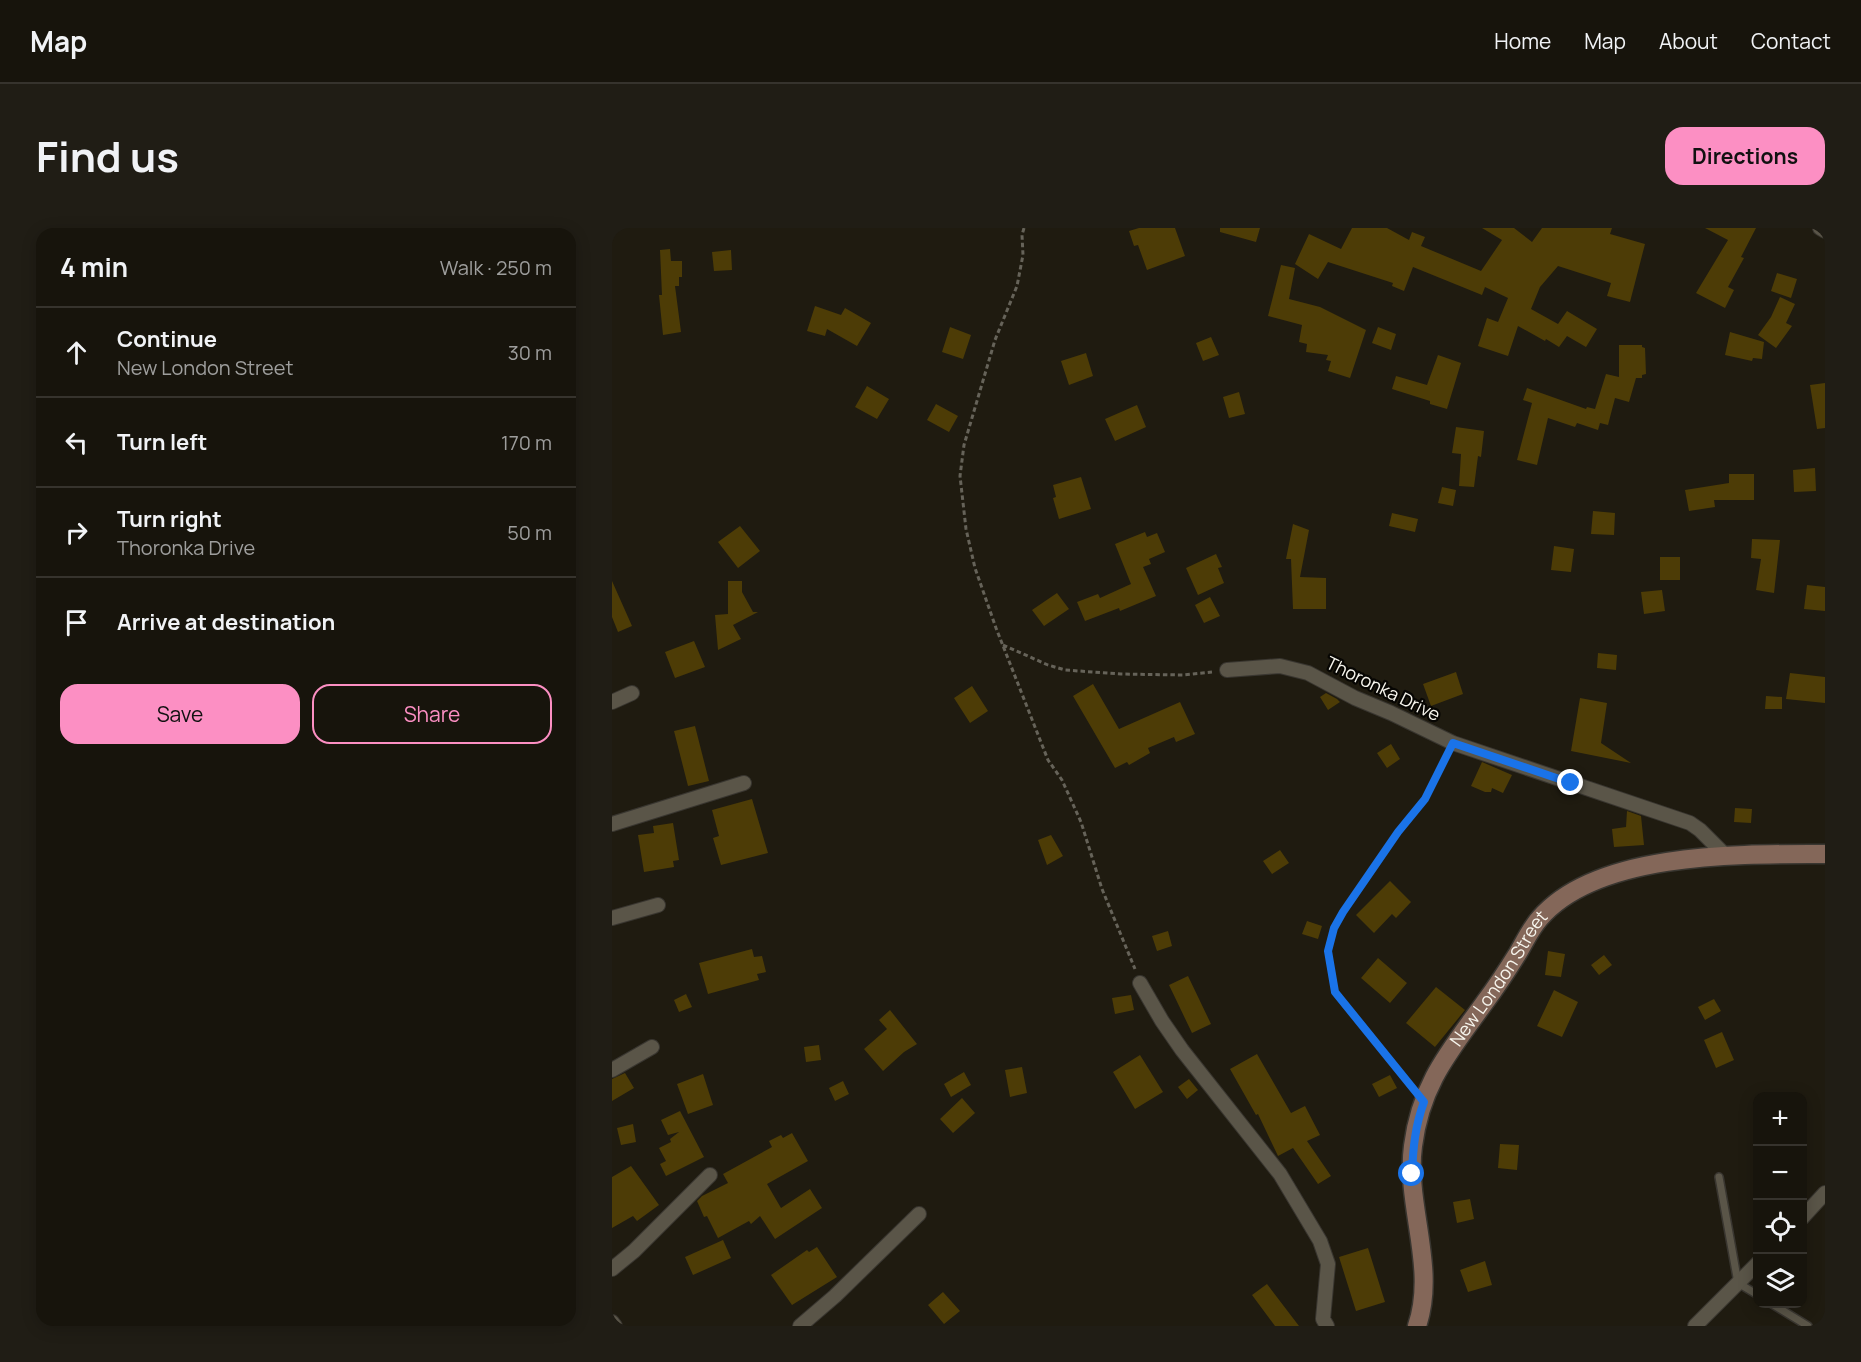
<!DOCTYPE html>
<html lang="en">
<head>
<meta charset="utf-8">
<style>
	:root { --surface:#17140c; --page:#201d15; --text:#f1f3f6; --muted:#9e9e9d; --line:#36332d; --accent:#fc8fc3 }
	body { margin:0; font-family:Manrope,sans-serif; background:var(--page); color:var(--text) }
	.controls { position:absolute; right:18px; bottom:18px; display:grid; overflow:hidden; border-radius:12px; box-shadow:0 3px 15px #0003 }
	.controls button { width:54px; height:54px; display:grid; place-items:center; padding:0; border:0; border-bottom:2px solid var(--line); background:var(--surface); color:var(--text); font:30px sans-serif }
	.stop { position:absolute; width:18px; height:18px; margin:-14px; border:4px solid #1a73e8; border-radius:50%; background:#fff }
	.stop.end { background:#1a73e8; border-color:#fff; box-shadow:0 2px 6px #0008 }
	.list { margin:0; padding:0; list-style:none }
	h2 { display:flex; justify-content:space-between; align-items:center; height:78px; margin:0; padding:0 24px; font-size:26px }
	h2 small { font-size:20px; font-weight:400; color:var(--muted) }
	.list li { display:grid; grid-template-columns:39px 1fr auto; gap:18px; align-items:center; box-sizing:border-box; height:90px; padding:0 24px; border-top:2px solid var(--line) }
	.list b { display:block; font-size:22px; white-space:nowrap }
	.list p { margin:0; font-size:20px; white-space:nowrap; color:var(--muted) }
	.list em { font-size:20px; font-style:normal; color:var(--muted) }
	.actions { display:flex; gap:12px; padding:18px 24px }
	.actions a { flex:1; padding:14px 0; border:2px solid var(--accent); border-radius:18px; text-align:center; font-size:21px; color:var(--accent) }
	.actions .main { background:var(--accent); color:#111 }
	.icon { flex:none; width:33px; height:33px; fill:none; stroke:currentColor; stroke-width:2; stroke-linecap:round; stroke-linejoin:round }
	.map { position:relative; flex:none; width:1213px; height:1098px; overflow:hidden; border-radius:18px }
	header { display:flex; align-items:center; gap:36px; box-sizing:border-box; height:84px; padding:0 30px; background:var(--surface); border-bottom:2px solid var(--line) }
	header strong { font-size:28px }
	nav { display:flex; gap:33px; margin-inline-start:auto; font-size:21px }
	.intro { display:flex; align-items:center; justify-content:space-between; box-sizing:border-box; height:144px; padding:0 36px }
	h1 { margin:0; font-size:42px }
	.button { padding:15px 27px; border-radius:18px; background:var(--accent); color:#111; font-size:21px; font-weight:700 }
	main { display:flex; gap:36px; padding:0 36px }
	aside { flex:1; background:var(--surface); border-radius:18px; box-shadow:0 3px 15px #0003 }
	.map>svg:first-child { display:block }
</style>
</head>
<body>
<header>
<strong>Map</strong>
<nav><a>Home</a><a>Map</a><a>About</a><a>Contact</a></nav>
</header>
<div class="intro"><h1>Find us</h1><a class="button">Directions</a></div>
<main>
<aside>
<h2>4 min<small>Walk · 250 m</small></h2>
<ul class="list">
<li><svg class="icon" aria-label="ahead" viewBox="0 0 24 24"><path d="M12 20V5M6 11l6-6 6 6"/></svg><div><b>Continue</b><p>New London Street</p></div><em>30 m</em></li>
<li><svg class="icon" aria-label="left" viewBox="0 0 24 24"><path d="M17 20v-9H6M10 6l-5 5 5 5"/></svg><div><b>Turn left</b></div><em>170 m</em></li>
<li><svg class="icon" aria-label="right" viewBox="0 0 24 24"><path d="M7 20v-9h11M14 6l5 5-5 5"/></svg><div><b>Turn right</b><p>Thoronka Drive</p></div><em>50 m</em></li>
<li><svg class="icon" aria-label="arrive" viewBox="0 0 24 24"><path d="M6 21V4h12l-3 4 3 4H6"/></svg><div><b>Arrive at destination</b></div></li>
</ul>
<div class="actions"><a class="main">Save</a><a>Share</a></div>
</aside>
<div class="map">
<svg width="1213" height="1098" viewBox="0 0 1213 1098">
	<rect width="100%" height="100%" fill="#1f1b10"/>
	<path fill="#4d3c06" d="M 527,0 L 563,0 L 573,28 L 535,42 L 526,17 L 522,18 L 517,3 Z
		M 608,0 L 648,0 L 644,14 L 608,4 Z
		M 740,0 L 775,0 L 797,12 L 800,4 L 813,9 L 809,18 L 869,43 L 890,12 L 870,0 L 902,0 L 920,14 L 930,0 L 1000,0 L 998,6 L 1033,16 L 1018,74 L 995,68 L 999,55 L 946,38 L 928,59 L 919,81 L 946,96 L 955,83 L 985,101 L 974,119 L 955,108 L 947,119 L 934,111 L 933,113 L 906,98 L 896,128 L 866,118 L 875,90 L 886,94 L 896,70 L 873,59 L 870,67 L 801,39 L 792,63 L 780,58 L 781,55 L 716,34 L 706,51 L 683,36 L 697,6 L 729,21 Z
		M 1093,0 L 1144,0 L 1129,29 L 1132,30 L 1116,59 L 1122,62 L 1113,80 L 1084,65 L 1116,12 Z
		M 58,21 L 59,33 L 70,33 L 70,49 L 67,49 L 67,58 L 63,58 L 69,104 L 51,107 L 47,67 L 50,67 L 48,22 Z
		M 119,22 L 120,42 L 102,43 L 100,24 Z
		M 669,37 L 683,40 L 677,71 L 708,79 L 754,102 L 738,150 L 716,143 L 719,133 L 714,132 L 716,127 L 694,124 L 695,116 L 687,114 L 690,97 L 656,88 Z
		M 1165,45 L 1185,51 L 1179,70 L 1159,63 Z
		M 1168,69 L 1183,76 L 1174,95 L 1180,98 L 1164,120 L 1146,107 L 1159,89 Z
		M 203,78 L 229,87 L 233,80 L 259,95 L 245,118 L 215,101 L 213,108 L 195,103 Z
		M 338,99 L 359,107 L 351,131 L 330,124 Z
		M 766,99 L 784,106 L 779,122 L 760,115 Z
		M 1118,104 L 1152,114 L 1150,131 L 1141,130 L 1140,133 L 1113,127 Z
		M 599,109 L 607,127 L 591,133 L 584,115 Z
		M 1007,117 L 1030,117 L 1030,119 L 1033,120 L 1034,146 L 1030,147 L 1030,150 L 1024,150 L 1017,174 L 1003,170 L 996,197 L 988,195 L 986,202 L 965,195 L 963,199 L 936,190 L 925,237 L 905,232 L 920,175 L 911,172 L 915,160 L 974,181 L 975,179 L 983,181 L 994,146 L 1007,149 Z
		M 474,125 L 481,148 L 457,157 L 449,133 Z
		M 826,127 L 849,135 L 835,181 L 818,176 L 818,173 L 780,161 L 784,148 L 815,157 Z
		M 1213,155 L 1213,200 L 1205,201 L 1198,157 Z
		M 255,158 L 277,171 L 265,191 L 243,179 Z
		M 627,164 L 633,186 L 617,190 L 611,169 Z
		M 324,176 L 346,188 L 337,204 L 315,192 Z
		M 525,177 L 534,199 L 503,213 L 493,191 Z
		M 844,199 L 872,203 L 869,229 L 866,228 L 862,259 L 847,258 L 849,226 L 840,225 Z
		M 1203,240 L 1204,263 L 1182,264 L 1181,242 Z
		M 1117,246 L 1142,246 L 1142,272 L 1102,272 L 1103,279 L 1077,283 L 1073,262 L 1117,255 Z
		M 469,249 L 479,281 L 447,291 L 441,270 L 444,269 L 441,257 Z
		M 830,259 L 844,262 L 841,278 L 826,275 Z
		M 981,283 L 1003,285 L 1002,307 L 979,306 Z
		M 780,285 L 806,291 L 803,304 L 777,298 Z
		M 681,296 L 697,302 L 688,349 L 714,350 L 714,381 L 681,381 L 679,331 L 674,331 Z
		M 128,298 L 148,323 L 126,340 L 106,314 Z
		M 533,304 L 535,309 L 545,305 L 553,324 L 537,331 L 539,336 L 531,339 L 544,368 L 508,383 L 507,380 L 473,393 L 465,374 L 486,366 L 488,370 L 519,356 L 503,316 Z
		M 1140,311 L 1168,312 L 1162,365 L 1144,362 L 1149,331 L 1139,330 Z
		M 942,318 L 962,321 L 959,344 L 939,342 Z
		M 604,326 L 610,339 L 606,340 L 612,355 L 586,367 L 574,340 Z
		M 1048,329 L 1068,329 L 1068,352 L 1048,352 Z
		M 0,353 L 20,398 L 6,404 L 0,389 Z
		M 116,353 L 130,353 L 130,364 L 141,384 L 146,384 L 121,397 L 129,411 L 106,422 L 103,387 L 116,386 Z
		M 1195,357 L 1213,359 L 1213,383 L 1192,381 Z
		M 1050,362 L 1053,383 L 1032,386 L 1029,364 Z
		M 445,365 L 457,381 L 432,398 L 420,382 Z
		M 598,369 L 608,388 L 592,395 L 583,377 Z
		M 82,413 L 93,439 L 63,450 L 53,424 Z
		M 986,425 L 1005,427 L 1004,442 L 985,440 Z
		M 844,444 L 851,466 L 819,478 L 811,456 Z
		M 1178,445 L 1213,449 L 1213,475 L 1174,471 Z
		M 481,456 L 507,501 L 568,474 L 583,506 L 564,514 L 562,509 L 536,520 L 538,525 L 517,537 L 515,534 L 503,540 L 461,468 Z
		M 360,458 L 376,483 L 358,495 L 342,470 Z
		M 714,465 L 725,471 L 728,474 L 716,482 L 708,469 Z
		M 1154,468 L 1170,469 L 1170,481 L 1153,481 Z
		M 968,470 L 995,475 L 989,515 L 1019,535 L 959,523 Z
		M 83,498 L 97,553 L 76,558 L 62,503 Z
		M 779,516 L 788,531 L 775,540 L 765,525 Z
		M 870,534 L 900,547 L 891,565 L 880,560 L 879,564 L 873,564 L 859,558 Z
		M 140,571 L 156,625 L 109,637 L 101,610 L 107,608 L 100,582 Z
		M 1123,580 L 1140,581 L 1139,595 L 1122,594 Z
		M 1015,583 L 1029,588 L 1032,617 L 1002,619 L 1000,601 L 1014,599 Z
		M 61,595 L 67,632 L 61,633 L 62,639 L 32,644 L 26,607 L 42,605 L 41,598 Z
		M 439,607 L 451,628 L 435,637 L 426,612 Z
		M 668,622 L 677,635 L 660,646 L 651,633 Z
		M 778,653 L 799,674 L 784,690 L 780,686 L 762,705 L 744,687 Z
		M 695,693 L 710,698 L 706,711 L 690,706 Z
		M 556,703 L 560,718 L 545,723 L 540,708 Z
		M 140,721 L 142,729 L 150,728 L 154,744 L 145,746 L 147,752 L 96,766 L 87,735 Z
		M 936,723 L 953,726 L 949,749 L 933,747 Z
		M 992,727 L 1000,737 L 987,747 L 979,737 Z
		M 766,730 L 795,755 L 778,775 L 749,750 Z
		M 576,748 L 599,796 L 580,805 L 557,757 Z
		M 824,759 L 853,782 L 823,819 L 794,795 Z
		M 942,762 L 966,774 L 950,809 L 925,798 Z
		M 74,766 L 80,779 L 67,784 L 62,772 Z
		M 519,767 L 522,782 L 503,786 L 500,770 Z
		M 1102,771 L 1109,783 L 1093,792 L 1086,779 Z
		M 278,782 L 305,816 L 292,824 L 271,843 L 252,821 L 275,801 L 267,792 Z
		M 1110,804 L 1122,832 L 1104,840 L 1092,812 Z
		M 207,817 L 209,832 L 194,834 L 192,819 Z
		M 645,826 L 679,885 L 693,878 L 708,907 L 695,913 L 719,948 L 706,956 L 681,920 L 666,928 L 646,886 L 644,887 L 618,841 Z
		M 528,827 L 551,864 L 523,881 L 501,844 Z
		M 410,839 L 415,865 L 398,869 L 393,842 Z
		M 352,844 L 359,857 L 339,869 L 332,856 Z
		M 13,845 L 22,860 L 0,873 L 0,851 Z
		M 91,846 L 101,877 L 76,886 L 65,856 Z
		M 778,847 L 785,860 L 767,869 L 760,856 Z
		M 577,851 L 586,862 L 575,871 L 566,859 Z
		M 231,853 L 237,866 L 223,873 L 217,860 Z
		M 350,870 L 363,885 L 341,905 L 328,891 Z
		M 68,883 L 92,929 L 54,948 L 48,936 L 54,933 L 47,920 L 59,914 L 58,911 L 67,904 L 56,907 L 49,892 Z
		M 21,896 L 24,914 L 9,917 L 5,900 Z
		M 180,905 L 196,933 L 155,956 L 169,980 L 198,961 L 210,980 L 163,1011 L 148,988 L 139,996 L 137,993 L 106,1010 L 95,988 L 92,989 L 85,973 L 90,968 L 116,955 L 111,946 L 160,919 L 157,913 L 169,907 L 171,910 Z
		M 888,916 L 907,917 L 905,942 L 886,940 Z
		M 19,938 L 47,977 L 25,993 L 21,988 L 0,1000 L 0,949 Z
		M 858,971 L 862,991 L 845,995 L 841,974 Z
		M 111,1012 L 119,1030 L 81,1047 L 73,1029 Z
		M 205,1019 L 225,1049 L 180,1077 L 159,1047 L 195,1022 L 197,1024 Z
		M 756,1020 L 773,1074 L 744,1083 L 727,1029 Z
		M 873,1033 L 880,1057 L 856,1064 L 848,1042 Z
		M 655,1056 L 687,1098 L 663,1098 L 640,1067 Z
		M 331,1064 L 348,1083 L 332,1096 L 316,1077 Z"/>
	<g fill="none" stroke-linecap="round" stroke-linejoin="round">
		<g stroke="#393630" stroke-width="10">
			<path id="lane" d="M 1107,949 L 1126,1055 L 1146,1067
				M 1160,1076 L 1196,1098"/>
		</g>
		<g stroke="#393630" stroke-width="16">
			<path id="street" d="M 1208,0 L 1213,3
				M 615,442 L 668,438 L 696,445 L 743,470 L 779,485 L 841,515 L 1078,595 L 1088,602 L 1114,628
				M 0,474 L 20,465
				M 0,596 L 132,555
				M 0,690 L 46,677
				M 528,755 L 550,793 L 570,822 L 668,946 L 708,1013 L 716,1036 L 711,1091 L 715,1098
				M 0,842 L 40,819
				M 1190,990 L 1213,965
				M 0,1041 L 22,1023 L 98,947
				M 0,1094 L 3,1098
				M 188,1098 L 223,1068 L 307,986
				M 1083,1098 L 1146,1035"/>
		</g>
		<g stroke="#393630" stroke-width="21">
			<g id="secondary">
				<path id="s1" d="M 805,1098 C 825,1039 793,977 801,918 C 809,855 838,823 873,774 C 885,758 896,741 906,725 C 913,713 919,700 928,690 C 986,623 1131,626 1213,626"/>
			</g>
		</g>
		<path stroke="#666359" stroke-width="3" stroke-dasharray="4.5 3" stroke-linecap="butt" d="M 412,0 L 410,7 L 411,27 L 405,58 L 383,112 L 352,217 L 348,248 L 354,301 L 363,340 L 384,400 L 436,532 L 450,552 L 469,594 L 490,661 L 523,741
			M 391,417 L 436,437 L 453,442 L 509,446 L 571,447 L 600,444
			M 800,860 L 723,764 L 716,723 L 722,700 L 731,684 L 786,604 L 813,571 L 835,528"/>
		<use href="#lane" stroke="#5a5548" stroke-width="7"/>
		<use href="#street" stroke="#5a5548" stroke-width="14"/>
		<use href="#secondary" stroke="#846759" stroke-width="18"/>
	</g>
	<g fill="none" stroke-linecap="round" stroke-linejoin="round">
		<path stroke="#1a73e8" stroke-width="8" d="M 800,946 C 801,921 803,898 812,874 L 723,764 L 716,723 L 722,700 L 731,684 L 786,604 L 813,571 L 841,515 L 959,555"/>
	</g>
	<g text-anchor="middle" stroke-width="4.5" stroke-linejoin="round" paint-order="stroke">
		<g font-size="18" fill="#f7f5ed" stroke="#070603">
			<text transform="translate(771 461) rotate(26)" y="6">Thoronka Drive</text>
			<text dy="6" stroke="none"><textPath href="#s1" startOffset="372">New London Street</textPath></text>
		</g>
	</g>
</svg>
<div class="controls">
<button>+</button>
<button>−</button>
<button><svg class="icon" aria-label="locate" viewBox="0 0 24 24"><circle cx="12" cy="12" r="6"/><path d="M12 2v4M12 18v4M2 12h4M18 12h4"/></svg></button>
<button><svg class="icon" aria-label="layers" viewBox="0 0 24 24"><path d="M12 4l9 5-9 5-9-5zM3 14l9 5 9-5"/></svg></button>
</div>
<div class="stop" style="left:800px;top:946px"></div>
<div class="stop end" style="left:959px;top:555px"></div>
</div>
</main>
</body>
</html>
